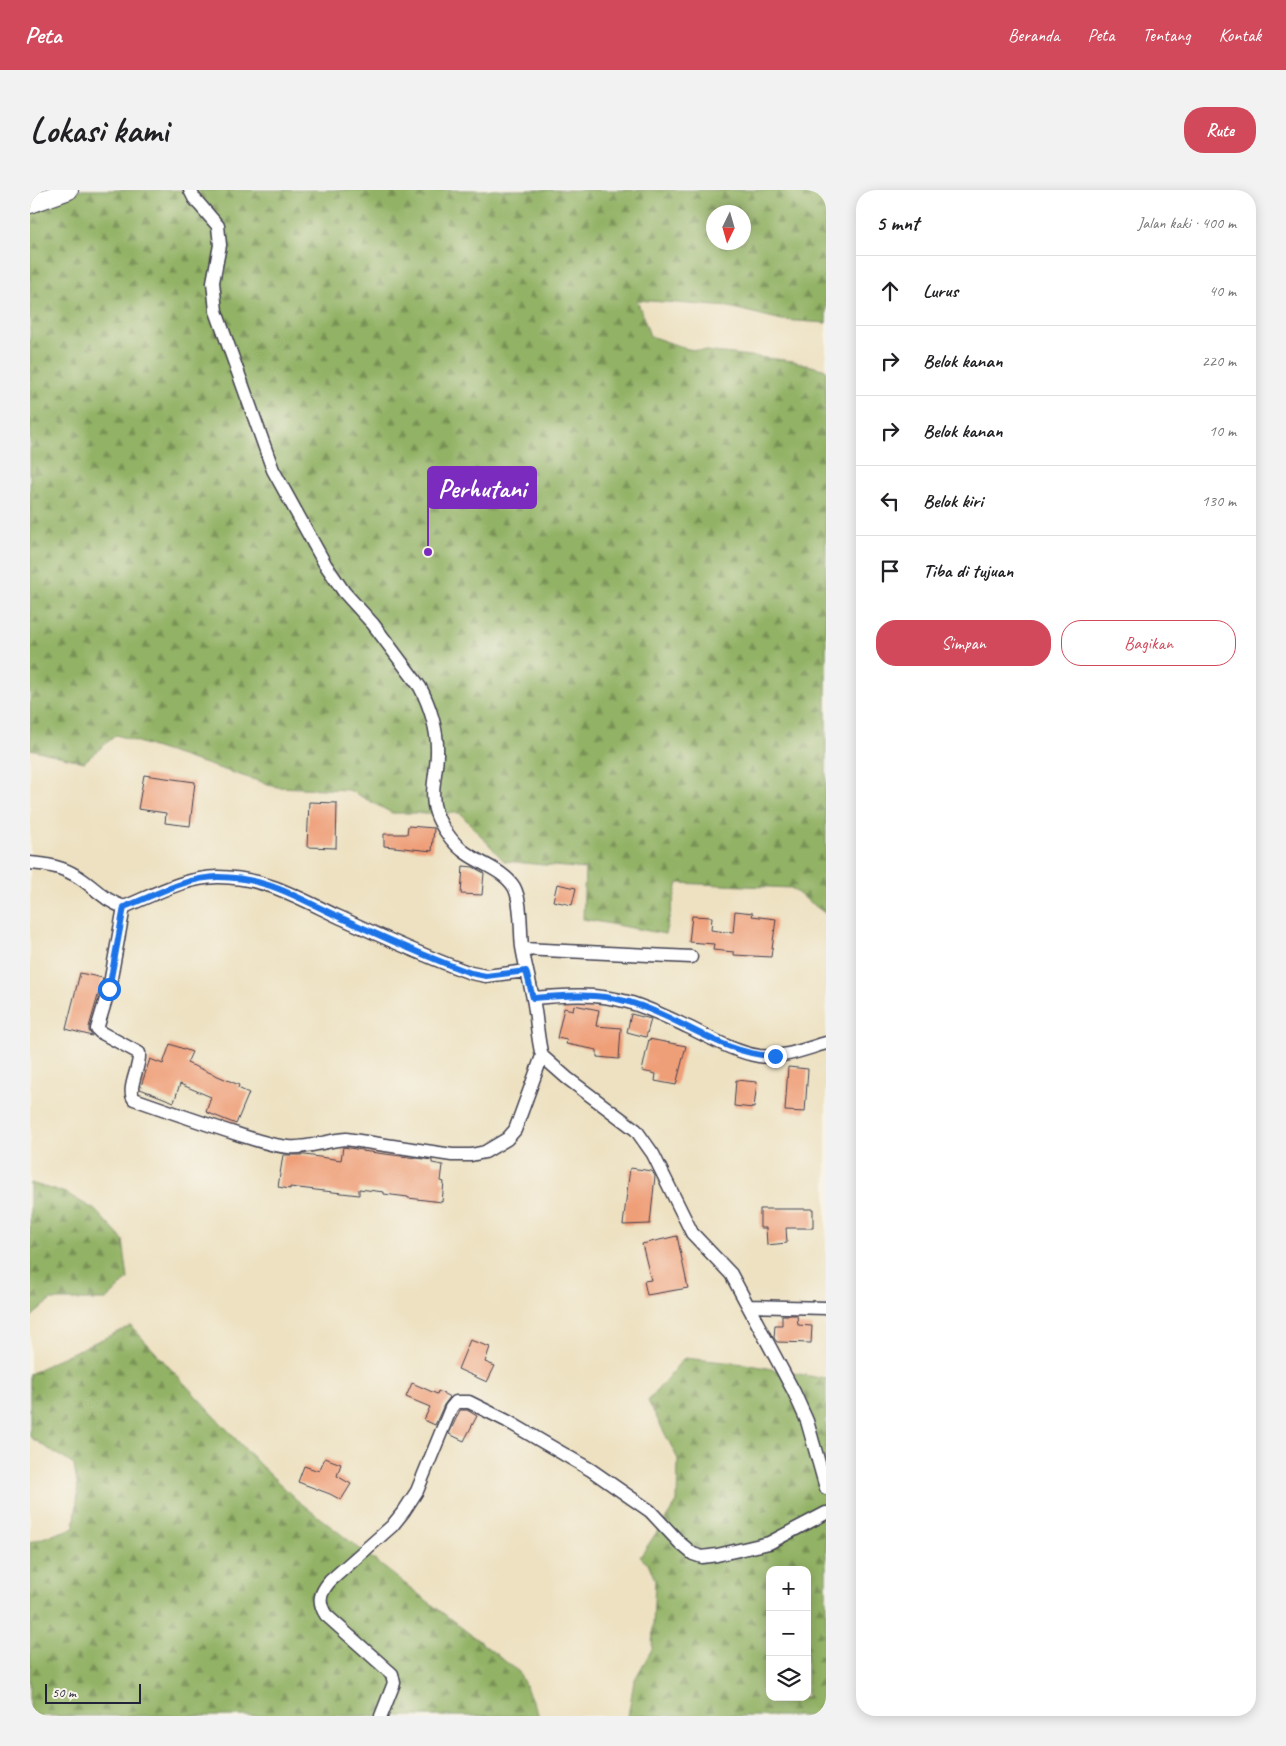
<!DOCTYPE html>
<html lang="id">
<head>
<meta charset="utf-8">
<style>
	:root { --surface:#fff; --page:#f2f2f2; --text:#202124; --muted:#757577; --line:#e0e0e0; --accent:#d1495b }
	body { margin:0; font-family:Caveat,sans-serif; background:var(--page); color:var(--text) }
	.controls { position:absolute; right:15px; bottom:15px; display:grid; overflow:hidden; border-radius:10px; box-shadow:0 2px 12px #0003 }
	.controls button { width:45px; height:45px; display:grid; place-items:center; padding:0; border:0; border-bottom:1px solid var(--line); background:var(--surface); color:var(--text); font:25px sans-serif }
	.compass { position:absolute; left:676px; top:15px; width:45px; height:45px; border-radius:50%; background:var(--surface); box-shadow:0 2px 12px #0003; rotate:185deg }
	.scale { position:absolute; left:15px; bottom:12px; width:96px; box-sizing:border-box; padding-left:5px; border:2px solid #22223b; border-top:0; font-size:14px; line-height:18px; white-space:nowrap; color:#22223b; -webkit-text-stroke:4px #f7f3e8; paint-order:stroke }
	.stop { position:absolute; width:15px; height:15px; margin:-11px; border:4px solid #1a73e8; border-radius:50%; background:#fff }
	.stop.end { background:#1a73e8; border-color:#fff; box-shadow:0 1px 5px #0008 }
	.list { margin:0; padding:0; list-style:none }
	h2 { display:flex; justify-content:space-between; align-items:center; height:65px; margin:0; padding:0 20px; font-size:21px }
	h2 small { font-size:16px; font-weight:400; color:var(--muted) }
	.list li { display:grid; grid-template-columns:32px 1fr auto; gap:15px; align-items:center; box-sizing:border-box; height:70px; padding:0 20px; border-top:1px solid var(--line) }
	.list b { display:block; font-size:19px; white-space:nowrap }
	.list em { font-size:16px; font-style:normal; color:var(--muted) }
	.actions { display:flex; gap:10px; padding:15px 20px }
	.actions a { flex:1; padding:11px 0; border:1px solid var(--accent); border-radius:20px; text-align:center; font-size:18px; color:var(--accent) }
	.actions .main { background:var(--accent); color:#fff }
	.icon { flex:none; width:28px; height:28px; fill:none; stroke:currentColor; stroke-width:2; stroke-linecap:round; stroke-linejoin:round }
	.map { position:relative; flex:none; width:796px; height:1526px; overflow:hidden; border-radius:20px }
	header { display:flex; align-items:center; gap:30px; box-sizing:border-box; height:70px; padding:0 25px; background:var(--accent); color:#fff }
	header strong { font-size:24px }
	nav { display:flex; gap:28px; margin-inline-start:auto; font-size:18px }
	.intro { display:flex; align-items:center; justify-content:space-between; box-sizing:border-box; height:120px; padding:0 30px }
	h1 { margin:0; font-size:35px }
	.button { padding:12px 22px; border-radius:20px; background:var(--accent); color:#fff; font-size:18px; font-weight:700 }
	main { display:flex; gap:30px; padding:0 30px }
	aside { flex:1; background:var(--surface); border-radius:20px; box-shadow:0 2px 12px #0003 }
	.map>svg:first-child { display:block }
</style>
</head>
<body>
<header>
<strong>Peta</strong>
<nav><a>Beranda</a><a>Peta</a><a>Tentang</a><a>Kontak</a></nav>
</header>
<div class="intro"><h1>Lokasi kami</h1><a class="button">Rute</a></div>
<main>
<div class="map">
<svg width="796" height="1526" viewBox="0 0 796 1526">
	<defs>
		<pattern id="forest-firs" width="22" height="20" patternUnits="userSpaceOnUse" patternTransform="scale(1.25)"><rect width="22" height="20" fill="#92b265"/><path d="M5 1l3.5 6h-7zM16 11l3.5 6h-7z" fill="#779054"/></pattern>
	</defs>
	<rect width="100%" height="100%" fill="#f7f3e8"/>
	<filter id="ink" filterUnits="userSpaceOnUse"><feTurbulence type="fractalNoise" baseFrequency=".02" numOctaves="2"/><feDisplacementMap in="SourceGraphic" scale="10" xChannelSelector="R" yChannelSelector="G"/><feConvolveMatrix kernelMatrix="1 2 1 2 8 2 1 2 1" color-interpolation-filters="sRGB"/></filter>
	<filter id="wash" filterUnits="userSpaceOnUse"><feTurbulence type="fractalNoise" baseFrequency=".0096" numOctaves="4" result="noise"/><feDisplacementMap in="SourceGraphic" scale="20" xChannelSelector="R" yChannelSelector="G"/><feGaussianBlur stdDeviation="1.12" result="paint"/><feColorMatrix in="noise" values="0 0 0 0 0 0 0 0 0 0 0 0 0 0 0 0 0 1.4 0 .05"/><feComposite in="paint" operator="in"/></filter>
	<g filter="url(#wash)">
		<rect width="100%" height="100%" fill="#ede1c1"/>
		<path fill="url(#forest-firs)" stroke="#5a6a50" fill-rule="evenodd" d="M 0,0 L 796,0 L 796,133 L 752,130 L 699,117 L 607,110 L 620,146 L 658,159 L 763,171 L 796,180 L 796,724 L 761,698 L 648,693 L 635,744 L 553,729 L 555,679 L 474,671 L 430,623 L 362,623 L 319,600 L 247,597 L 86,545 L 54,572 L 0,559 ZM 684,22 L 714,22 L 714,52 L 684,52 Z
			M 0,993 L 36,1003 L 65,1020 L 93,1050 L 98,1089 L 76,1110 L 21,1110 L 0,1128 Z
			M 101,1136 L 229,1274 L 268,1311 L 489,1482 L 509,1526 L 0,1526 L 0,1352 L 44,1338 L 48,1302 L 44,1275 L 0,1247 L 0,1184 L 28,1169 Z
			M 654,1168 L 715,1174 L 796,1189 L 796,1526 L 598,1526 L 604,1491 L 622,1459 L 625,1390 L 619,1375 L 610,1367 L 647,1312 L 648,1269 L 618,1211 ZM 740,1380 L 777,1380 L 777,1507 L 740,1507 Z"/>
		<g id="blocks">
			<path fill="#ef9f78" d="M 114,585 L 165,592 L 160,636 L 135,633 L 136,623 L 108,619 Z
				M 279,612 L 307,613 L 306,658 L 277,657 Z
				M 378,636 L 404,638 L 402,661 L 354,656 L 354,644 L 377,644 Z
				M 433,676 L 443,677 L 454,683 L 452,705 L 431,704 Z
				M 527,694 L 546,698 L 542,715 L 523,711 Z
				M 705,721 L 723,723 L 722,726 L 746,729 L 741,767 L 704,765 L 704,762 L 683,760 L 684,754 L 659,752 L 662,726 L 682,727 L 681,740 L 703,743 Z
				M 50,783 L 73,788 L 59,837 L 59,841 L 62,846 L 36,839 Z
				M 544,815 L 569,820 L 566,836 L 591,838 L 589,869 L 567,867 L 567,860 L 536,854 L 537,850 L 527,848 L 534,818 L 543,820 Z
				M 601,824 L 621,829 L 616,847 L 597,842 Z
				M 619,849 L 656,856 L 646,895 L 625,891 L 626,884 L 612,881 Z
				M 140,854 L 162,862 L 157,873 L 209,895 L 208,898 L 219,903 L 206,934 L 176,922 L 181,907 L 150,894 L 144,912 L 110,899 L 120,869 L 133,874 Z
				M 758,877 L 778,879 L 775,922 L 755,921 Z
				M 706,890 L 727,892 L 724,918 L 704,916 Z
				M 313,957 L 332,960 L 332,961 L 402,970 L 402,973 L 413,975 L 411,991 L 414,992 L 412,1012 L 378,1008 L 378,1007 L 354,1004 L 354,1002 L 329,999 L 329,1005 L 260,997 L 260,999 L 248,997 L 253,965 L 275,965 L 311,970 Z
				M 600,978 L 622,981 L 625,986 L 620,1034 L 593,1035 Z
				M 730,1019 L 783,1019 L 783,1038 L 756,1038 L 757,1053 L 737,1055 L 736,1038 L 730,1038 Z
				M 647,1046 L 658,1098 L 617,1105 L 614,1091 L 621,1090 L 612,1054 Z
				M 752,1125 L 767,1125 L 768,1135 L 782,1136 L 781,1153 L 747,1152 L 744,1148 L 745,1135 L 752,1135 Z
				M 440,1150 L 460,1157 L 455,1172 L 465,1176 L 457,1192 L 428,1179 Z
				M 382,1193 L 407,1204 L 408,1201 L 420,1207 L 414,1215 L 405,1235 L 394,1230 L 400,1217 L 376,1207 Z
				M 430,1220 L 437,1220 L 447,1226 L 434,1251 L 419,1244 Z
				M 295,1268 L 311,1274 L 307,1286 L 321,1294 L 311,1310 L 300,1304 L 268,1292 L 274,1276 L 289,1281 Z"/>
		</g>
	</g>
	<g filter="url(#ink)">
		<use href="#blocks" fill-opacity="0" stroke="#403f4f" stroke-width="1"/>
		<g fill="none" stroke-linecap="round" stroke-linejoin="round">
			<g stroke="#403f4f" stroke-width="15">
				<path id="street" d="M 160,0 L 164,8 L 188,36 L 190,55 L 183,92 L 186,121 L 243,280 L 295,374 L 314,402 L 343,434 L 390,497 C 400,516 408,541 407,563 C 407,582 399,603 406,623 C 410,635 422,652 432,660 C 447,673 473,679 484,697 C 492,711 490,741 492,757 C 495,775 500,792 503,809 C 507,828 507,847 512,866 L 537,888 L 606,940 L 623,964 L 662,1043 L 701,1084 L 764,1202 L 777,1231 L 796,1298
					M 0,673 C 15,674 32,677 45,685 C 63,695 74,711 94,717 C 123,705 156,687 188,687 C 234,687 267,707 307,726 C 351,746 395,767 441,783 L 456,786 L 496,781
					M 94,717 L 79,799 L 67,839 L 70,842 L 109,863 C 111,876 96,899 104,909 C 138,921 172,933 207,944 C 223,949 241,956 259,957 C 278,959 296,950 316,949 L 422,965 L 441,965 L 455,962 L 477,949 L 485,940 L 512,866
					M 493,759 L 661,767
					M 503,808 C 535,805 567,803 598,812 C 619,818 639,828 658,837 C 681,848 704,862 729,866 C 751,869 775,859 796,853
					M 719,1116 L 796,1118
					M 351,1526 L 364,1493 L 362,1484 L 296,1425 C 287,1411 290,1403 300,1391 L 362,1336 L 374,1321 L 387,1301 L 421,1218 L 426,1212 L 439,1212 L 477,1231 L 561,1280 L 620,1321 L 650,1353 L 663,1364 L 672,1367 L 687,1365 L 739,1353 L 796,1323"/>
			</g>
			<g stroke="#403f4f" stroke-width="20">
				<path id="secondary" d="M 0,14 L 39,0"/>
			</g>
			<use href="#street" stroke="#fff" stroke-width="12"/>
			<use href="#secondary" stroke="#fff" stroke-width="18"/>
		</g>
	</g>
	<g fill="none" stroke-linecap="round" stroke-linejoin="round" filter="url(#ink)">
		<path stroke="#1a73e8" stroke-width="6" d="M 79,799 L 94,717 C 123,706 157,687 188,687 C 236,687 266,707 307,726 C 351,746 395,767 441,783 L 456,786 L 496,781 L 503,808 C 535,805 568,803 599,812 C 649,826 692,865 745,866"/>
	</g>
	<path fill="none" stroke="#7b2cbf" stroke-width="2" d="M398 362L398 298"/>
	<circle fill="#7b2cbf" stroke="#f7f3e8" stroke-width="2" cx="398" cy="362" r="5"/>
	<rect fill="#7b2cbf" stroke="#7b2cbf" stroke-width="2" x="398" y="277" width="108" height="41" rx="5"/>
	<g font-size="26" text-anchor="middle" font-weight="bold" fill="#fff">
		<text x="452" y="307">Perhutani</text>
	</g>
</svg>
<div class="controls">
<button>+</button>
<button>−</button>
<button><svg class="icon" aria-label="layers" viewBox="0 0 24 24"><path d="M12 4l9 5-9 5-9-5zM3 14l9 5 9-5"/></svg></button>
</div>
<svg class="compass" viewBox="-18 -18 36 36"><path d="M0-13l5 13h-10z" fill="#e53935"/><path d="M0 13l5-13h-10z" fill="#757577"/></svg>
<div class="scale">50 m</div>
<div class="stop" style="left:79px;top:799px"></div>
<div class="stop end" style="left:745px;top:866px"></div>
</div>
<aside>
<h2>5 mnt<small>Jalan kaki · 400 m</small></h2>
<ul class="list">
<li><svg class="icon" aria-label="ahead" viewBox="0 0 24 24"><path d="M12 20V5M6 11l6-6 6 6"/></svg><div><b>Lurus</b></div><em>40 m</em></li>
<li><svg class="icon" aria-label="right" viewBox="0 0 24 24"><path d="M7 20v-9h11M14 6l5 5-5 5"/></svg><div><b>Belok kanan</b></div><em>220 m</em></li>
<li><svg class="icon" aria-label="right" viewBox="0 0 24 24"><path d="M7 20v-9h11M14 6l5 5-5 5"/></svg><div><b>Belok kanan</b></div><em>10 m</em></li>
<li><svg class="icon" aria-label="left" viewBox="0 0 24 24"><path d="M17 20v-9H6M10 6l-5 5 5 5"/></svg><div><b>Belok kiri</b></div><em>130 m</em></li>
<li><svg class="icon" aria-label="arrive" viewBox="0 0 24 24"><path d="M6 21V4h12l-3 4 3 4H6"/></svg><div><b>Tiba di tujuan</b></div></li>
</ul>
<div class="actions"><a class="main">Simpan</a><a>Bagikan</a></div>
</aside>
</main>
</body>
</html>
